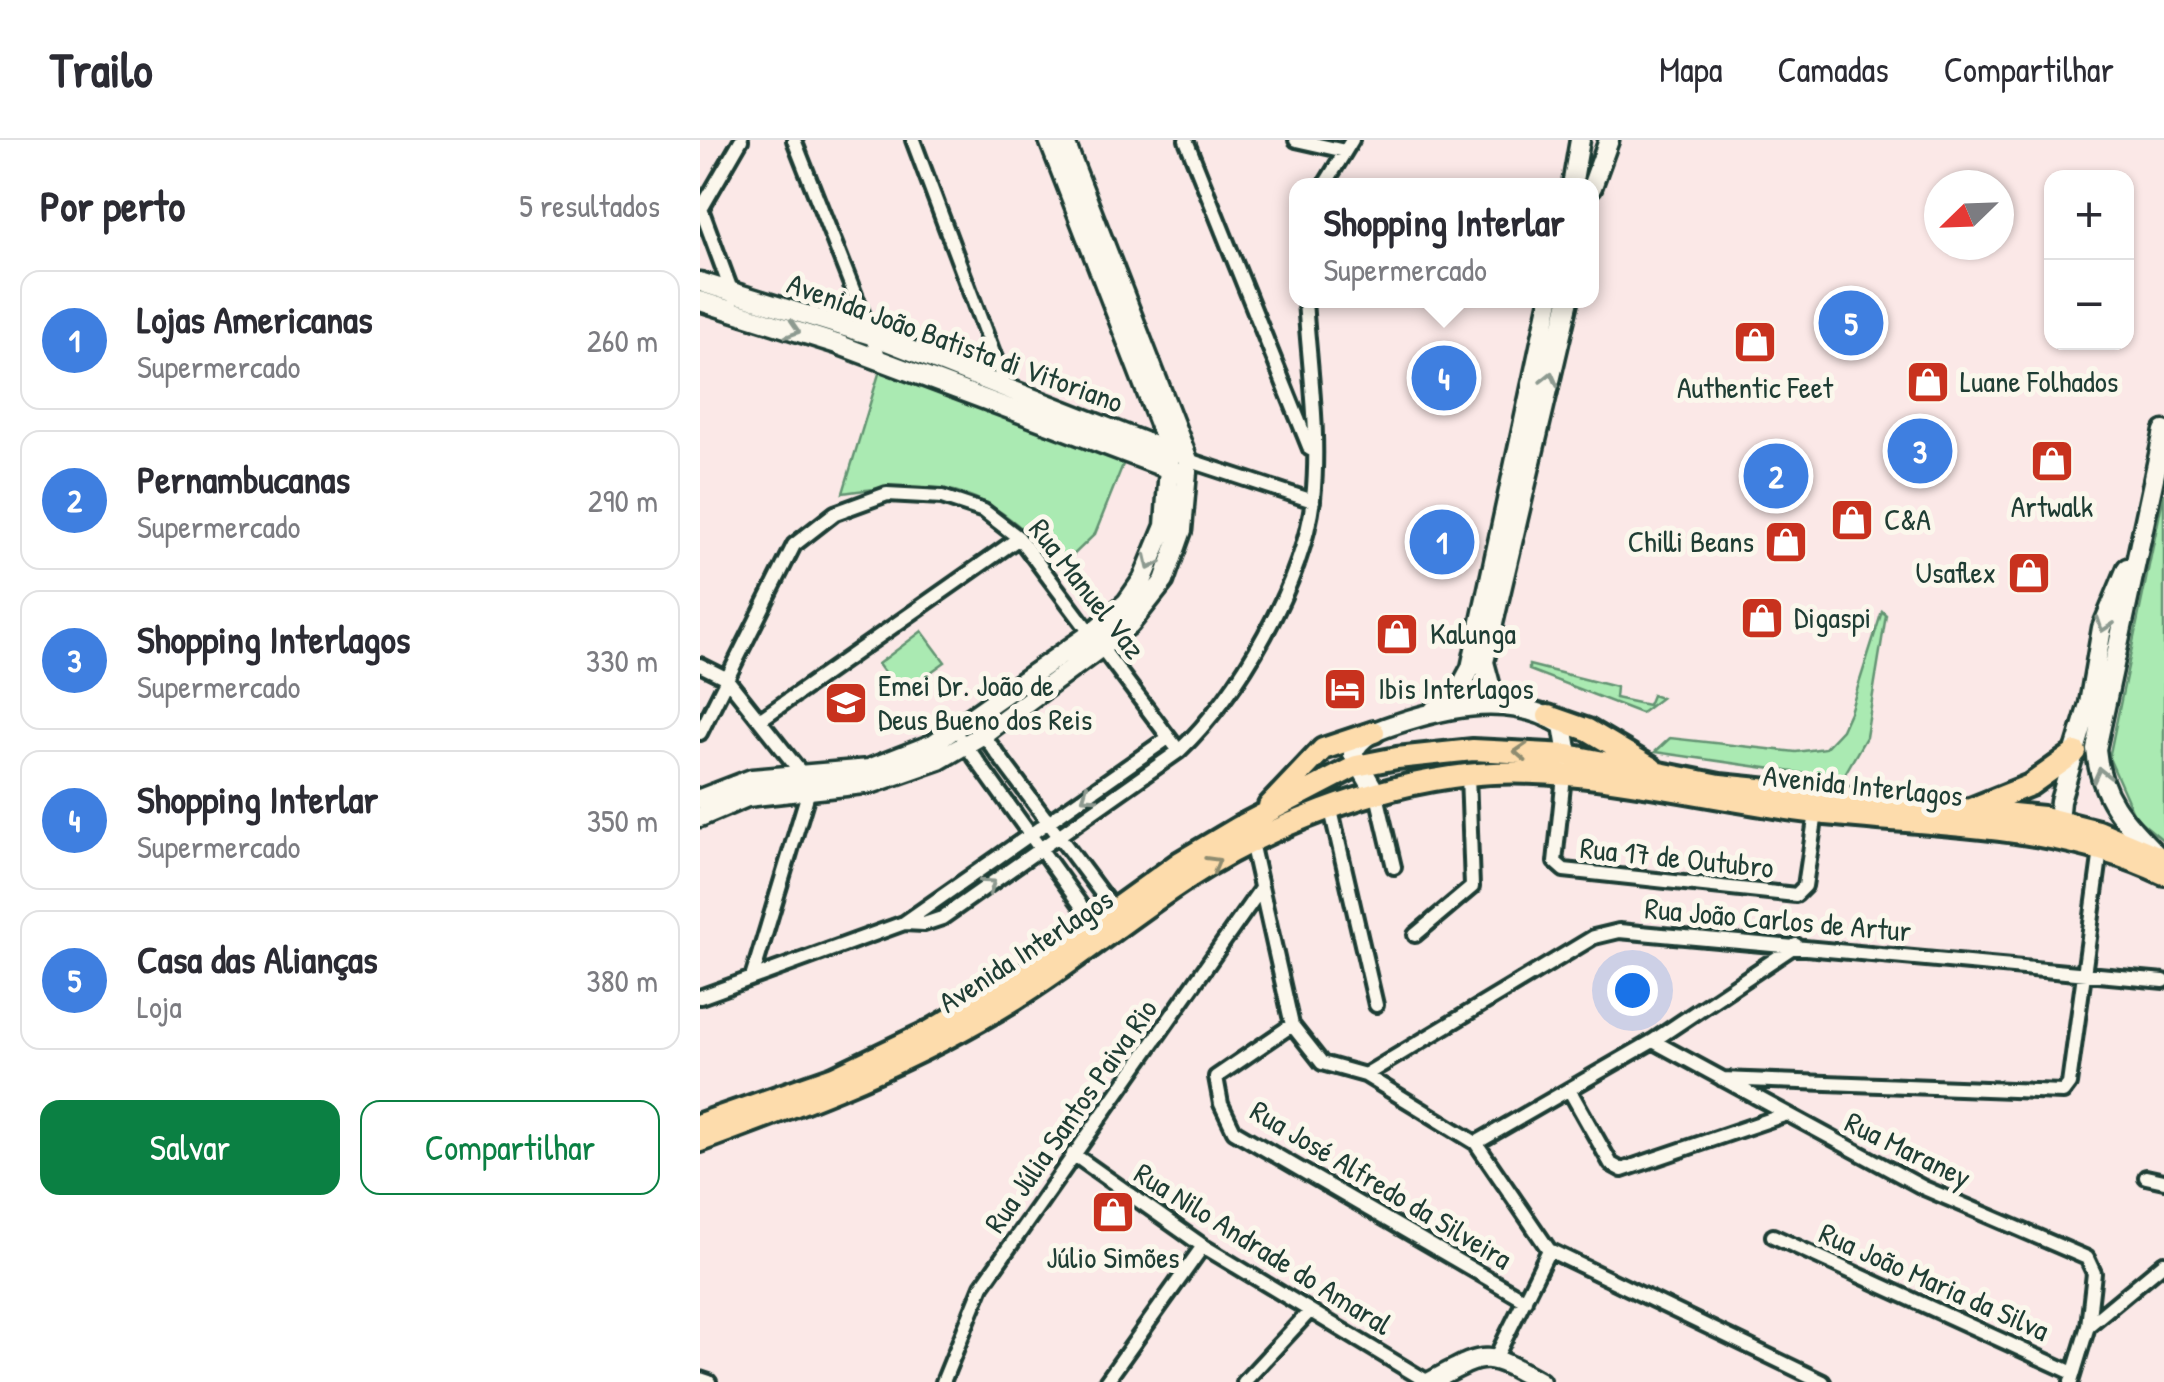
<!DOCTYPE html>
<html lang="pt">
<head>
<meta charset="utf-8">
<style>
	:root { --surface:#fff; --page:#f7f7f7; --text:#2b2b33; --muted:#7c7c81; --line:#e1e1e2; --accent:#0b8043 }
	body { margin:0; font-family:"Patrick Hand",sans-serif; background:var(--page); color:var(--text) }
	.controls { position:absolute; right:30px; top:30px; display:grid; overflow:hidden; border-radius:20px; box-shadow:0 2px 8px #0004 }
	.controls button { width:90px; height:90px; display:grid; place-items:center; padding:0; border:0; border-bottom:2px solid var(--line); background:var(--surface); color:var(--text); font:50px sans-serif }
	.compass { position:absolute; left:1224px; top:30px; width:90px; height:90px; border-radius:50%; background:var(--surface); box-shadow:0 2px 8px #0004; rotate:247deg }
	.you { position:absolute; left:932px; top:850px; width:35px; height:35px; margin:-25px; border:8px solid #fff; border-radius:50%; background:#1a73e8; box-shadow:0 0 0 15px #1a73e833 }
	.badge { display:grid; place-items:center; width:65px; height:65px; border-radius:50%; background:var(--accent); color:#fff; font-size:32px; font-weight:700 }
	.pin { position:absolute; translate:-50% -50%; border:5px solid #fff; box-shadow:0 2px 10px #0006 }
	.popup { position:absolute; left:589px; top:38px; width:310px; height:130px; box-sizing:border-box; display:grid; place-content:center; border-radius:20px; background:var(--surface); filter:drop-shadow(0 2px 8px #0005); font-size:32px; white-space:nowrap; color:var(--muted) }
	.popup b { font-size:38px; color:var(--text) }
	.popup::after { content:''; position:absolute; left:50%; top:100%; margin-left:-20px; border:20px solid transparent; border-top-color:var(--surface) }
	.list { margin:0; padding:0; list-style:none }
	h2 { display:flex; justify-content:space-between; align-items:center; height:130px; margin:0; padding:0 40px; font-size:42px }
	h2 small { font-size:32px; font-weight:400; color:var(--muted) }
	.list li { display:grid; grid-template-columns:65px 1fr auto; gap:30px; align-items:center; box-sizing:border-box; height:140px; margin:0 20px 20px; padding:0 20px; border:2px solid var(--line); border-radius:20px }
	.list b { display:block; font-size:38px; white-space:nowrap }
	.list p { margin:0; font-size:32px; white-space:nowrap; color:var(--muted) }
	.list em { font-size:32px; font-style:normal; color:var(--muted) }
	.actions { display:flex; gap:20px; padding:30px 40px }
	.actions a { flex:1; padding:22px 0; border:2px solid var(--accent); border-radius:20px; text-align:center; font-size:35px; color:var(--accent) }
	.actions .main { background:var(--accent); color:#fff }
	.map { position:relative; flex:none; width:1464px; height:1242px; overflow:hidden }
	header { display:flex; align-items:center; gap:60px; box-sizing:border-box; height:140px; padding:0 50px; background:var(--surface); border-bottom:2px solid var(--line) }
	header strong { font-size:48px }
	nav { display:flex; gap:55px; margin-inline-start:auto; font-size:35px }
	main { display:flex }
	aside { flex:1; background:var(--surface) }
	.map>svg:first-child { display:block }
</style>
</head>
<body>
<header>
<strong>Trailo</strong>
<nav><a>Mapa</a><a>Camadas</a><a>Compartilhar</a></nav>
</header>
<main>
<aside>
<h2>Por perto<small>5 resultados</small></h2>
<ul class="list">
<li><span class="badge" style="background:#3f7fe0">1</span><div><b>Lojas Americanas</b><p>Supermercado</p></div><em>260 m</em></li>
<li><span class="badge" style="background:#3f7fe0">2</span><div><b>Pernambucanas</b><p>Supermercado</p></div><em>290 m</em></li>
<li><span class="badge" style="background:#3f7fe0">3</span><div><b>Shopping Interlagos</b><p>Supermercado</p></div><em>330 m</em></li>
<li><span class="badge" style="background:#3f7fe0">4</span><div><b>Shopping Interlar</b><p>Supermercado</p></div><em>350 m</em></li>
<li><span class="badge" style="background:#3f7fe0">5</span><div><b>Casa das Alianças</b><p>Loja</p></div><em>380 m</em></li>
</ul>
<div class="actions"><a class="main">Salvar</a><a>Compartilhar</a></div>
</aside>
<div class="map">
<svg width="1464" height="1242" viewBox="0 0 1464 1242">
	<rect width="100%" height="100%" fill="#fbe8e7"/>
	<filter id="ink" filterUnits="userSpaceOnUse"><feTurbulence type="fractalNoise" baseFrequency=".01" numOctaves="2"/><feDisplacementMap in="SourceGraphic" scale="20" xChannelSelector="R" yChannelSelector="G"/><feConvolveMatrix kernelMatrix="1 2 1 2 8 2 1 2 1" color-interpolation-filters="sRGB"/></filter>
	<g filter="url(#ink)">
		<path fill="#aaeab2" stroke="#649473" stroke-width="2.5" d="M 181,227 L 424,322 L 395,394 L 361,427 C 286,346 251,338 143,353 Z
			M 1464,353 L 1464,701 L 1435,677 L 1409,618 Z
			M 1182,471 L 1186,475 L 1166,597 L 1142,639 L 955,612 L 970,598 L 1096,612 L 1125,608 L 1142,590 L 1150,572 Z
			M 222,491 L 245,522 L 200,554 L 178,524 Z
			M 829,525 L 916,547 L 915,558 L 948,565 L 952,555 L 961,558 L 941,573 L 829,530 Z"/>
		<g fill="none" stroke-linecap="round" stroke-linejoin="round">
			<g stroke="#1f3d34" stroke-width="20">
				<path id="street" d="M 94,0 L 181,221
					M 213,0 L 307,250
					M 486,0 L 610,309
					M 596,0 L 645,11
					M 624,46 L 652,0
					M 0,66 L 34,158
					M 0,71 L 41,0
					M 488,320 L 613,361
					M 0,525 L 26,538 L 103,635 L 109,650 L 52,838
					M 61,579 L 319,398
					M 272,580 L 414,770
					M 0,593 L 94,405 L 135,373 L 187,354 L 242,357 L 284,371 L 319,398 L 479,611
					M 262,600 L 395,785
					M 864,636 L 855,722 L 864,730 L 1096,755 L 1105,746 L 1116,673
					M 677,655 L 694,727
					M 631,670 L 676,865
					M 551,702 L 592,885 L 622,923 L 665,935 L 776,1003 L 849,1110 L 796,1217
					M 204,783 L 224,784 L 242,778 L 479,611 C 539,555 603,442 613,359 C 620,294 609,225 605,160
					M 715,795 L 772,747 L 768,634
					M 0,857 L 204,783 L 468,598
					M 592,885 L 516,937 L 521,964 L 534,991 L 825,1160
					M 953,901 L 1224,1048 L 1387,1118 L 1394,1133 L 1388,1186
					M 665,935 L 894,797 L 919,791 L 1464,841
					M 1022,939 L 1363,952 L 1369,944 L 1401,710
					M 870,951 L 911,1024 L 922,1030 L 1084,975
					M 776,1003 L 953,901 L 1096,805
					M 373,1014 L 503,1106 L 728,1242
					M 1446,1037 L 1464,1041
					M 1073,1096 L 1373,1233
					M 849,1110 L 1123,1242
					M 0,1239 L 9,1242
					M 243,1242 L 282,1146 L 560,750
					M 406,1242 L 503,1106
					M 544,1242 L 610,1171
					M 1371,1242 L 1388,1186 L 1464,1123"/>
			</g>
			<g stroke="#1f3d34" stroke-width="25">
				<path id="secondary" d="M 872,46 L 880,0
					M 892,47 L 909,0
					M 0,142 L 174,196 L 474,314
					M 0,161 L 137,204 L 480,333
					M 813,567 L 791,548 L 784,522 L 869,160
					M 732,572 L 757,554 L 771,528 L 850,160
					M 677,655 L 653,614 C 660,595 678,590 696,584 C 750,566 811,553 863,585 L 868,615 L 865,626
					M 0,659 L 52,639 L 169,629 L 233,604 L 393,492 L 427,462 L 443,439 L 465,386 L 470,312 L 349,0
					M 0,677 L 47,657 L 173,643 L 239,620 L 282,595 L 404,505 L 430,484 L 464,441 L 482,390 L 488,320 L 364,0
					M 1357,691 L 1360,661 L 1389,564 L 1402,488 L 1427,428
					M 1455,713 C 1423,681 1400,656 1396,609 L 1464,291
					M 730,1242 C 787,1212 783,1210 840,1242"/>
			</g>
			<g stroke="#1f3d34" stroke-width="28">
				<path id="primary" d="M 848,576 L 888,590 L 952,628
					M 569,666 L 623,609 L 674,592
					M 1273,668 L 1330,645 L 1376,612
					M 0,984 L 134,937 L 230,891 L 315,841 L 480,722 L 539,687 L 656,626 L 697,618 L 773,610 L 868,615 L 1020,645 L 1343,677 L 1398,691 L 1464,719
					M 0,1001 C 110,961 215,921 315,859 C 375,822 429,776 488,738 C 568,686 672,646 767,635 C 874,622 1010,661 1118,673 C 1235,687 1356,682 1464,734"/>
			</g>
			<use href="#street" stroke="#fbf7ec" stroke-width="12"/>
			<use href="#secondary" stroke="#fbf7ec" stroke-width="18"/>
			<use href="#primary" stroke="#fddcac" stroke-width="20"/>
		</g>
		<defs><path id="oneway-chevron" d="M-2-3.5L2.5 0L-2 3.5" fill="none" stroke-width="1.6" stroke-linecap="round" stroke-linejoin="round" transform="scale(2.5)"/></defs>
		<g stroke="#8d9a90">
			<use href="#oneway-chevron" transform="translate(93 190) rotate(17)"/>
			<use href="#oneway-chevron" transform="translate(850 239) rotate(-76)"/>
			<use href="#oneway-chevron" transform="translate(451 423) rotate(115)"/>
			<use href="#oneway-chevron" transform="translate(1404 485) rotate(109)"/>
			<use href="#oneway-chevron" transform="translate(1401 635) rotate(-104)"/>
			<use href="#oneway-chevron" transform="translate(388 655) rotate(145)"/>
			<use href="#oneway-chevron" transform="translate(289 745) rotate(-35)"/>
		</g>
		<g stroke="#8e8c70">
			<use href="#oneway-chevron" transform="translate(821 612) rotate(-177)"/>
			<use href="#oneway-chevron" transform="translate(514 723) rotate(-30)"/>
		</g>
	</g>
	<defs>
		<g id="shop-square" transform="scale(2.25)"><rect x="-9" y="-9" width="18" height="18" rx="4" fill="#c8321e" stroke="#fbf7ec"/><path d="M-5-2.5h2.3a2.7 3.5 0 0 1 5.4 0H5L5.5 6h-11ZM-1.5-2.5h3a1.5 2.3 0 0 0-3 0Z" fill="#fff"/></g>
		<g id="hotel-square" transform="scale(2.25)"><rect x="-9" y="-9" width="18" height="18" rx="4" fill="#c8321e" stroke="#fbf7ec"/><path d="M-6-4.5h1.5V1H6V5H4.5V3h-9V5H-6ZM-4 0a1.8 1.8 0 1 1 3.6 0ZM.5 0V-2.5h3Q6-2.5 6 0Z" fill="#fff"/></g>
		<g id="school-square" transform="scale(2.25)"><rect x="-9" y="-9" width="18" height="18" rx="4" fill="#c8321e" stroke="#fbf7ec"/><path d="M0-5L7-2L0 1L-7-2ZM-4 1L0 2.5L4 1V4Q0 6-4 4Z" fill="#fff"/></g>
	</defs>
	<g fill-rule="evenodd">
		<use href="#shop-square" x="1055" y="202"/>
		<use href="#shop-square" x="1228" y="242"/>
		<use href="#shop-square" x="1352" y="321"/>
		<use href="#shop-square" x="1152" y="380"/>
		<use href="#shop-square" x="1086" y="402"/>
		<use href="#shop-square" x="1329" y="433"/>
		<use href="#shop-square" x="1062" y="478"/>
		<use href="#shop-square" x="697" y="494"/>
		<use href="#hotel-square" x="645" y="549"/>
		<use href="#school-square" x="146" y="563"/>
		<use href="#shop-square" x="413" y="1072"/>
	</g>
	<g text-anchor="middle" stroke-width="10" stroke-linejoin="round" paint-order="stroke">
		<g font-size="30" fill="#1f3d34" stroke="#fbf7ec">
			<text transform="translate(255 203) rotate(20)" y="10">Avenida João Batista di Vitoriano</text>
			<text transform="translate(387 449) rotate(52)" y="10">Rua Manuel Vaz</text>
			<text transform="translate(1163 646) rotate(6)" y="10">Avenida Interlagos</text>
			<text transform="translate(977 718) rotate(6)" y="10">Rua 17 de Outubro</text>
			<text transform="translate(1078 780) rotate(5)" y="10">Rua João Carlos de Artur</text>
			<text transform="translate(326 811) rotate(-33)" y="10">Avenida Interlagos</text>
			<text transform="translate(371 976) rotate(-55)" y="10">Rua Júlia Santos Paiva Rio</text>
			<text transform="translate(1208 1010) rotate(26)" y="10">Rua Maraney</text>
			<text transform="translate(681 1045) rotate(31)" y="10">Rua José Alfredo da Silveira</text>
			<text transform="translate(563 1109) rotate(32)" y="10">Rua Nilo Andrade do Amaral</text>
			<text transform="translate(1234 1142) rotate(24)" y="10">Rua João Maria da Silva</text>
		</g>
		<g font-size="30" fill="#1f3d34" stroke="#fbf7ec" text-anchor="start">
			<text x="1260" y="252">Luane Folhados</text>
			<text x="1055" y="258" text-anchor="middle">Authentic Feet</text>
			<text x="1352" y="377" text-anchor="middle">Artwalk</text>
			<text x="1184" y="390">C&amp;A</text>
			<text x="1054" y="412" text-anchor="end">Chilli Beans</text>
			<text x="1296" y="443" text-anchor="end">Usaflex</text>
			<text x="1094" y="488">Digaspi</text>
			<text x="730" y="504">Kalunga</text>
			<text x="178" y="556">Emei Dr. João de<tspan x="178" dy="34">Deus Bueno dos Reis</tspan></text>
			<text x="678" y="559">Ibis Interlagos</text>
			<text x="413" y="1128" text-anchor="middle">Júlio Simões</text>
		</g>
	</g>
</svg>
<div class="controls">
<button>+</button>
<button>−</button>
</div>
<svg class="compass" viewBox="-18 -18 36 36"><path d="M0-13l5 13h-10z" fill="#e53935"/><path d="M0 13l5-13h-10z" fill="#7c7c81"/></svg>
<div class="you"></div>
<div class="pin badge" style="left:742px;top:402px;background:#3f7fe0">1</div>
<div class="pin badge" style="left:1076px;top:336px;background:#3f7fe0">2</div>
<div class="pin badge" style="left:1220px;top:311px;background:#3f7fe0">3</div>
<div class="pin badge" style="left:744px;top:238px;background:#3f7fe0">4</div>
<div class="popup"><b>Shopping Interlar</b>Supermercado</div>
<div class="pin badge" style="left:1151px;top:183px;background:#3f7fe0">5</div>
</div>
</main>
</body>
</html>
